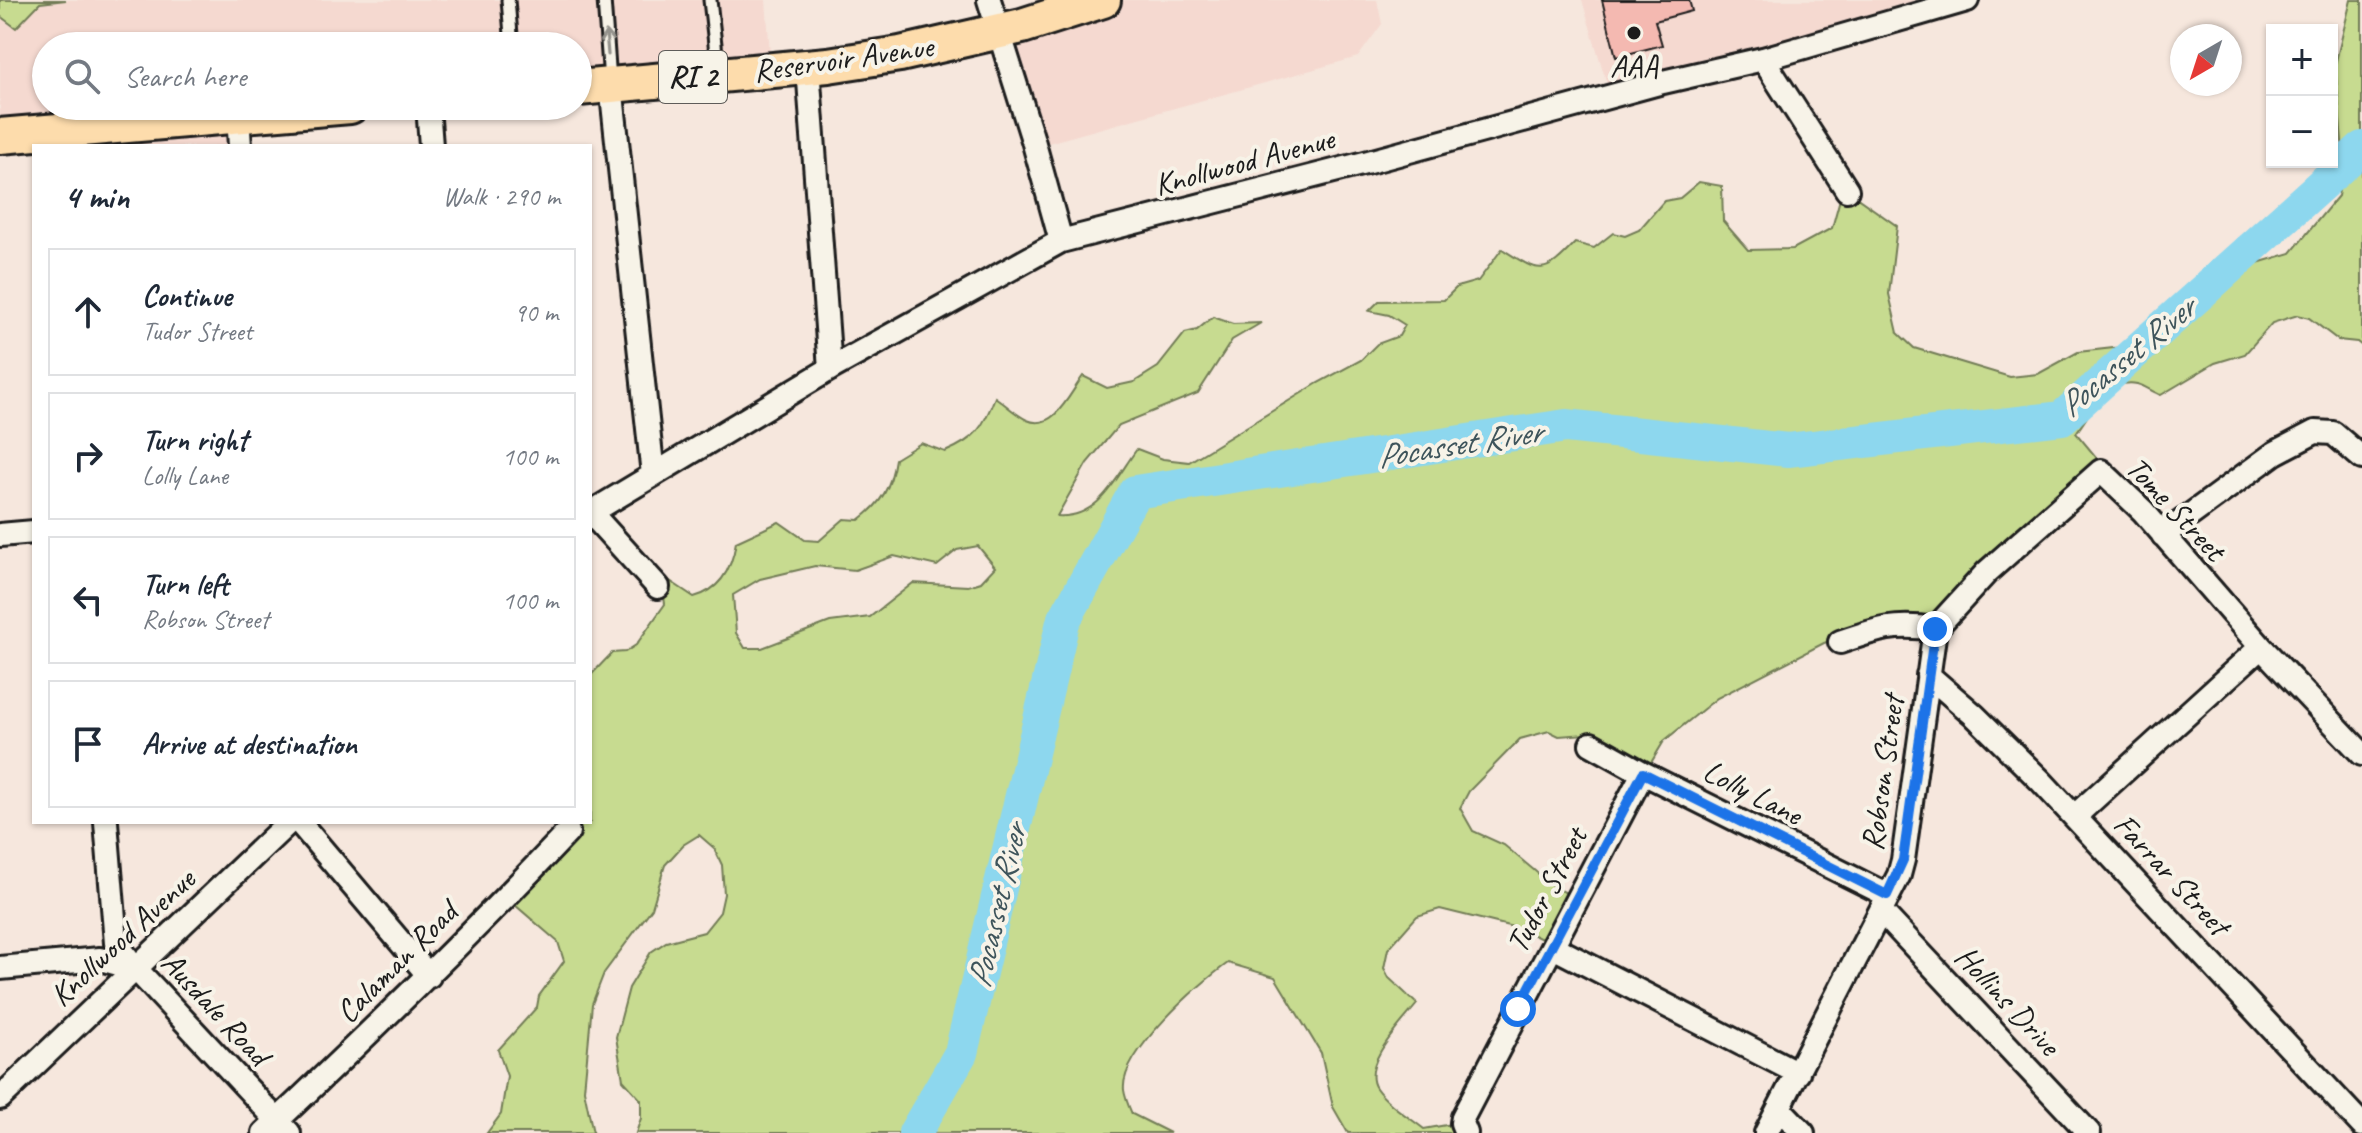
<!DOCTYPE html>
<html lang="en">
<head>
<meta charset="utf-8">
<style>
	:root { --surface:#fff; --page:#f2f2f3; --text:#1f2937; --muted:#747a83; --line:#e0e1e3 }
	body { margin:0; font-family:Caveat,sans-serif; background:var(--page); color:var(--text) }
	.controls { position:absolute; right:24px; top:24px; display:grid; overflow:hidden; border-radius:0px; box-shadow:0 2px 6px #0004 }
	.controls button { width:72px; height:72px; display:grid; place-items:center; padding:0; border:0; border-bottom:2px solid var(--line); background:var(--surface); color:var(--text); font:40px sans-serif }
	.compass { position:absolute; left:2170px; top:24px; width:72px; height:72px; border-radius:50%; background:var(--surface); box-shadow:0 2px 6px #0004; rotate:219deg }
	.stop { position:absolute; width:24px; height:24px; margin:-18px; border:6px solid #1a73e8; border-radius:50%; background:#fff }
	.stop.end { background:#1a73e8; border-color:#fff; box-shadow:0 2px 8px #0008 }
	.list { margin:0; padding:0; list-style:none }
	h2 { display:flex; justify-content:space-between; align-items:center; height:104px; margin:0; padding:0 32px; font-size:34px }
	h2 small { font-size:26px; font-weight:400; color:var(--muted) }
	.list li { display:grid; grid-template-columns:52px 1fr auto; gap:24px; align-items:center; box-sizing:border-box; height:128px; margin:0 16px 16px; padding:0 16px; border:2px solid var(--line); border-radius:0px }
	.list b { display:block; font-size:30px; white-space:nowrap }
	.list p { margin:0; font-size:26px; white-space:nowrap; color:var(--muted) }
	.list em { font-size:26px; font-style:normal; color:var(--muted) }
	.icon { flex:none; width:44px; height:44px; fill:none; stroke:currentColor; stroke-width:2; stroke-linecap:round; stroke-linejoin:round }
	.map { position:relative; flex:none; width:2362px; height:1133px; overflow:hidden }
	.search { position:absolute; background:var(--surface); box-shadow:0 2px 6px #0004; left:32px; top:32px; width:560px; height:88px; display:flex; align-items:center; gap:20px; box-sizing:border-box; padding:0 28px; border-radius:44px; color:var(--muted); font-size:30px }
	.panel { position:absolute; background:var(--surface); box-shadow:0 2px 6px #0004; left:32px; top:144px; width:560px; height:680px; border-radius:0px }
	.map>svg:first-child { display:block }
</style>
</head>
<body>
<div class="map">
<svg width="2362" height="1133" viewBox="0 0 2362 1133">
	<rect width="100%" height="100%" fill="#f6e7dd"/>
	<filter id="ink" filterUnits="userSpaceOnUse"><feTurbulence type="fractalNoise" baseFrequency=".0125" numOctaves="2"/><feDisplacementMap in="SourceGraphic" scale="16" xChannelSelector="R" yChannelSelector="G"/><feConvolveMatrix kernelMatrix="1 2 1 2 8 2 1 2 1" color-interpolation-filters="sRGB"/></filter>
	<g filter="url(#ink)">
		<path fill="#f5d9d0" d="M 66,0 L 766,0 L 771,68 L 578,88 L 578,46 L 46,46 L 46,106 L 352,106 L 245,115 L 238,146 L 48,146 L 0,136 L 0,16 L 16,28 L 40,3 Z
			M 1103,0 L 1377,0 L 1382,24 L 1358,57 L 1034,147 L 999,45 Z
			M 1582,0 L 1972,0 L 1609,91 Z"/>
		<path fill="#c7db90" stroke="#727c56" stroke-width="2" fill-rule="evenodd" d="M 0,0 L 66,0 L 40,3 L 16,28 L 0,16 Z
			M 2351,0 L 2362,0 L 2362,346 L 2357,342 L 2338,340 L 2309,318 L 2298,315 L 2272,323 L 2245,354 L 2215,363 L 2161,395 C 2153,392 2145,386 2137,384 C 2106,378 2091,413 2076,433 L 2096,457 L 2097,474 L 1936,619 L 1872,626 L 1824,643 L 1717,698 L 1664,741 L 1649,766 L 1641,764 L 1586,734 L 1559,736 L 1549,731 L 1520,739 L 1469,791 L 1460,808 L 1473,831 L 1504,845 L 1554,887 L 1575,897 L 1552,944 L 1521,929 L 1440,909 L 1417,916 L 1388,949 L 1384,968 L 1389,978 L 1417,1004 C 1403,1022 1360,1064 1376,1088 C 1387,1104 1409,1117 1424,1129 L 1458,1123 L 1451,1133 L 1348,1133 L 1333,1107 L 1321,1053 L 1275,977 L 1228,963 C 1200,983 1120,1053 1124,1090 C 1125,1098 1129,1107 1132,1114 L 1170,1133 L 636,1133 L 641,1118 L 641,1100 L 623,1080 L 616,1037 L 629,988 L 651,952 L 666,942 L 704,932 L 720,912 L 724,894 L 722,865 L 714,848 L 699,835 L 683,845 L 665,865 L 652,908 L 604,973 L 592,1004 L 584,1090 L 593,1133 L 487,1133 L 501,1114 L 507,1076 L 498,1050 L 537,1007 L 539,996 L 564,961 L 558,942 L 507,898 L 568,822 L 590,822 L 590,676 L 612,653 L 625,652 L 636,645 L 665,604 L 661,575 L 694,597 C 721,590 732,568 736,542 L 779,522 L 805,540 L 819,541 L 844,519 L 859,520 C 882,503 891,487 895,459 L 921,443 L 945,452 C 976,439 983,428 995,397 C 1005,404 1016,415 1027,420 C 1054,432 1070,393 1083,376 L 1107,388 L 1134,382 L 1158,367 L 1185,333 L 1197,330 L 1213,317 L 1233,324 L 1261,323 L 1232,340 L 1198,393 L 1119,425 L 1087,463 L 1057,516 C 1099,519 1115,479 1137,449 L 1163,459 L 1189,462 L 1318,383 L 1361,360 L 1377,344 L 1399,336 L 1405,325 L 1389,315 L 1369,311 L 1379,301 L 1444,300 L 1457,287 L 1478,281 L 1502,249 C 1540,273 1543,277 1575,243 L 1594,248 L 1613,233 L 1625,236 L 1639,230 L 1664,201 L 1680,198 L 1699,182 L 1722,186 L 1723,221 L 1748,250 L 1793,249 L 1832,228 L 1843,188 L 1897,226 L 1889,294 L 1898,333 L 1914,348 L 2010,377 L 2038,374 L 2078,352 L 2131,346 L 2165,309 L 2198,296 L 2215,282 L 2244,267 L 2291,253 L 2338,196 L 2344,163 L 2335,65 ZM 978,546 L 995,567 L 981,582 L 968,586 L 913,583 L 870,617 L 830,622 L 762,648 L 745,648 L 736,633 L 733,595 L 760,579 L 815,566 L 855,570 L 894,556 L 937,566 L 957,550 Z"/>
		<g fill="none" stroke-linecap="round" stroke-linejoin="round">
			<path stroke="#8dd7ee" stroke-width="34" d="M 915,1133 L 961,1053 L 1063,622 L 1135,492 L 1566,426 L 1788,450 L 2062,418 L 2362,148"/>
		</g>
		<path fill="#f4b9b1" stroke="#1c1c1c" stroke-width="2" d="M 1602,0 L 1689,0 L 1692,11 L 1655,21 L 1662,45 L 1616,57 Z"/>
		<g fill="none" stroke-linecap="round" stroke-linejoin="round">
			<g stroke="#1c1c1c" stroke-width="17">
				<path id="lane" d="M 508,0 L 512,46
					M 604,0 L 610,81
					M 710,0 L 718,71"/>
			</g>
			<g stroke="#1c1c1c" stroke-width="28">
				<path id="street" d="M 989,0 L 1033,140 L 1061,241
					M 1763,59 L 1847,190
					M 808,67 L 830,369
					M 611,85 L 653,475
					M 428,106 L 431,146
					M 238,116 L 240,146
					M 590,512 L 658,587
					M 590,513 L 830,369 L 1061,241 L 1365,163 L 1663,82 L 1763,59 L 1967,0
					M 0,535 L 34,532
					M 2163,535 L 2275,453 L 2315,432 L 2333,433 L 2362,458
					M 1935,629 L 1987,572 L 2101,471 L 2143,511 L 2261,647 L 2362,754
					M 1840,642 C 1878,629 1894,623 1935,629
					M 1928,675 L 1974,715 L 2041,781 L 2362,1125
					M 1591,744 L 1643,773 L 1887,895
					M 2075,816 L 2261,647
					M 106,822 L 116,943 L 136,969 L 289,1133
					M 299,822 L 429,976
					M 1881,911 L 2089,1133
					M 1553,947 L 1798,1073
					M 0,968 L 100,959 L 136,969
					M 0,1098 L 289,822
					M 1779,1108 L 1803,1133
					M 264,1133 C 368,1035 470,936 568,832
					M 1466,1133 L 1462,1123 L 1463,1117 L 1643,773
					M 1766,1133 L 1899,875 L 1903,860 L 1935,629"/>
			</g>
			<g stroke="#1c1c1c" stroke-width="40">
				<path id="primary" d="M 578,88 L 828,65 L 900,54 L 1022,26 L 1103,0
					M 0,136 L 350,106"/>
			</g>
			<use href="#lane" stroke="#f7f3e8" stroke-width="11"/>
			<use href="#street" stroke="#f7f3e8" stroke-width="22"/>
			<use href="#primary" stroke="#fddcac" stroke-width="34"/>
		</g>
		<defs><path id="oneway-shaft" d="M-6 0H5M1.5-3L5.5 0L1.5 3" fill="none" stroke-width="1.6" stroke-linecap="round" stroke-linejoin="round" transform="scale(2)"/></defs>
		<use stroke="#94928c" href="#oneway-shaft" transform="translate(607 43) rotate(-95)"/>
	</g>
	<g fill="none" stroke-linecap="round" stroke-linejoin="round" filter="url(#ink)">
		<path stroke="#1a73e8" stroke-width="10" d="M 1518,1009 L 1643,773 L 1887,895 L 1903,860 L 1935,629"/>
	</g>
	<circle fill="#1c1c1c" stroke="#f7f3e8" stroke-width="3" cx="1634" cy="33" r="8"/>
	<g text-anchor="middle" stroke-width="8" stroke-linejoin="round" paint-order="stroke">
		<rect fill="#f7f3e8" stroke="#5e5c59" stroke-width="2" x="659" y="51" width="68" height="52" rx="6"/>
		<g font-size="30" font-weight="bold" fill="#1c1c1c">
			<text x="693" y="87">RI 2</text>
		</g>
		<g font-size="32" fill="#1c1c1c" stroke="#f7f3e8">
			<text transform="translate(843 58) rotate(-8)" y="11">Reservoir Avenue</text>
			<text transform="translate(1244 161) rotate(-15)" y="11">Knollwood Avenue</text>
			<text transform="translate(2176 508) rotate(47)" y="11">Tome Street</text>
			<text transform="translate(1882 773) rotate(-82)" y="11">Robson Street</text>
			<text transform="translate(1753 792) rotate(27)" y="11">Lolly Lane</text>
			<text transform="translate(2172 874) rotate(47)" y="11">Farrar Street</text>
			<text transform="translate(1546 890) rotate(-62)" y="11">Tudor Street</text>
			<text transform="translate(122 937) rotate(-43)" y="11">Knollwood Avenue</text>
			<text transform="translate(396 962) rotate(-45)" y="11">Calaman Road</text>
			<text transform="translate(2008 1000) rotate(47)" y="11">Hollins Drive</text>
			<text transform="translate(216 1008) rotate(47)" y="11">Ausdale Road</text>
		</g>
		<g font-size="32" fill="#1c1c1c" stroke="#f7f3e8">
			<text x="1634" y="76">AAA</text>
		</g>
		<g font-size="34" font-style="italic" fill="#3e545b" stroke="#f7f3e8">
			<text transform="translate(2126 356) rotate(-40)" y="12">Pocasset River</text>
			<text transform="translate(1459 443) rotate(-9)" y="12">Pocasset River</text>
			<text transform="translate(996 906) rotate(-77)" y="12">Pocasset River</text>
		</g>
	</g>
</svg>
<div class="controls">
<button>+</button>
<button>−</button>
</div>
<svg class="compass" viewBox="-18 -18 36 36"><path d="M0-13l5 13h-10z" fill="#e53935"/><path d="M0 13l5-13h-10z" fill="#747a83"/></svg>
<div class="stop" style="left:1518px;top:1009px"></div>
<div class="stop end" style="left:1935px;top:629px"></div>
<div class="search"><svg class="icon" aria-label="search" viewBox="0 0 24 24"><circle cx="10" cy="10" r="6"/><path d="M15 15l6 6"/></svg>Search here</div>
<section class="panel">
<h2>4 min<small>Walk · 290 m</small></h2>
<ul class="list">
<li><svg class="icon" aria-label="ahead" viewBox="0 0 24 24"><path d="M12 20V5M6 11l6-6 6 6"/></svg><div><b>Continue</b><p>Tudor Street</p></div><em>90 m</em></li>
<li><svg class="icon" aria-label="right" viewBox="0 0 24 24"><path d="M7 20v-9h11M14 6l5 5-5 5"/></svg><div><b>Turn right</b><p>Lolly Lane</p></div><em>100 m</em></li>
<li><svg class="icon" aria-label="left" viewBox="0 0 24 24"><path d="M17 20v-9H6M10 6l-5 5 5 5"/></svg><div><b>Turn left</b><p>Robson Street</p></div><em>100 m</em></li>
<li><svg class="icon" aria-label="arrive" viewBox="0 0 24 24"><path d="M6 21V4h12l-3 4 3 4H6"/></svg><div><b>Arrive at destination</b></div></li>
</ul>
</section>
</div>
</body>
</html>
